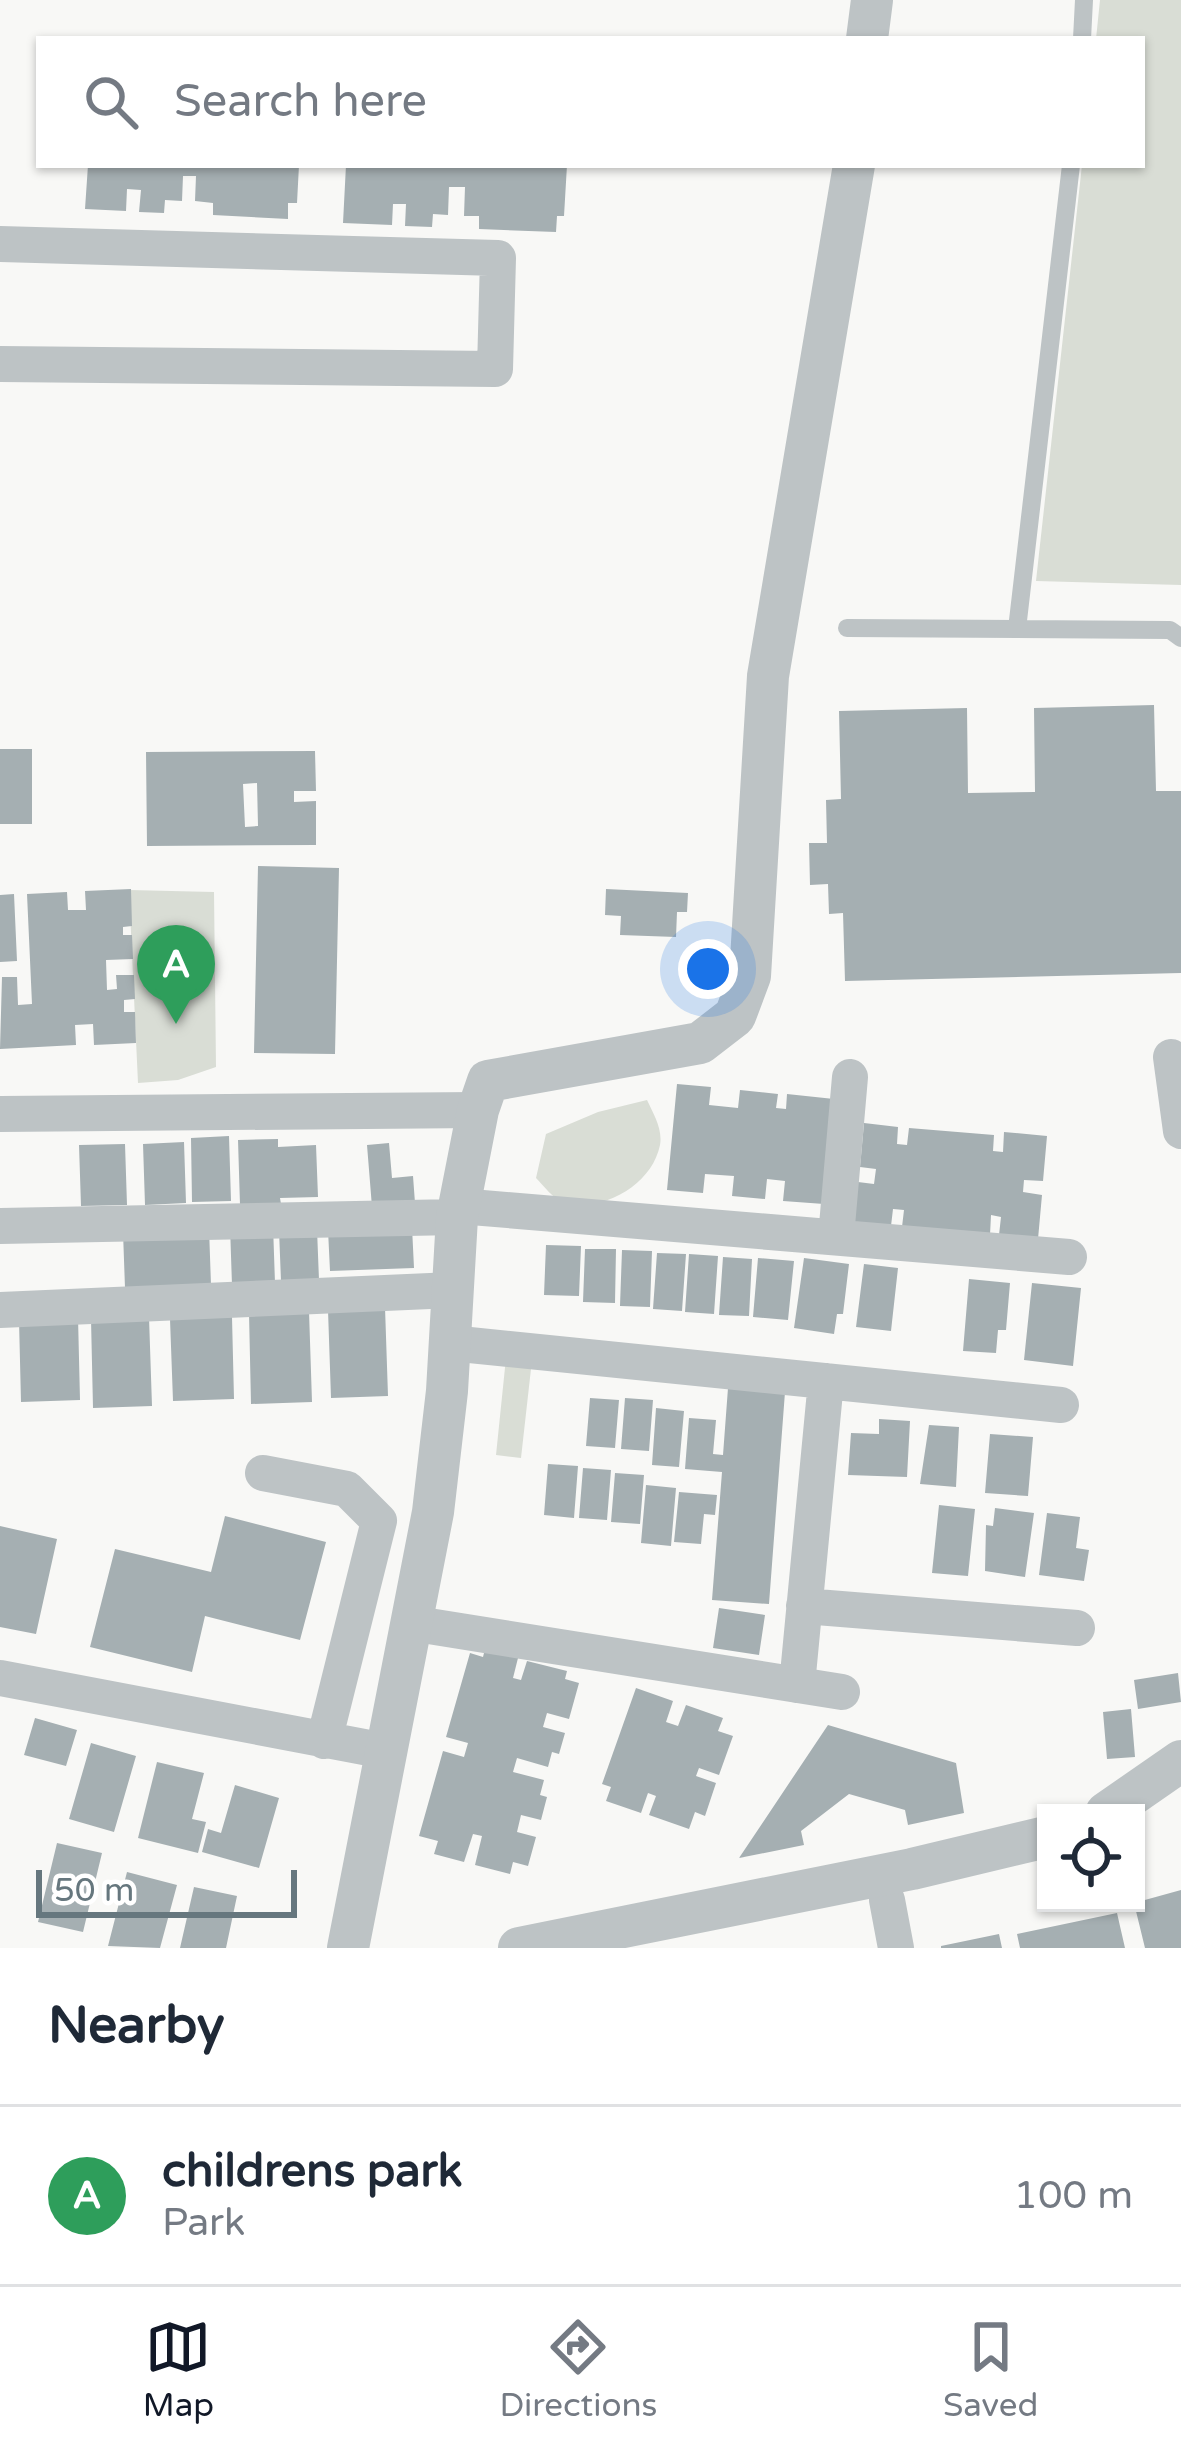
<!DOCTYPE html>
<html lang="en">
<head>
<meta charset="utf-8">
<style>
	:root { --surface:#fff; --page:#f6f6f7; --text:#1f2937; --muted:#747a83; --line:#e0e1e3; --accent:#111827 }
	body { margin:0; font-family:"Varela Round",sans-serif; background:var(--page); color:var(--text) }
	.controls { position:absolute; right:36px; bottom:36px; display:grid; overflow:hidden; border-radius:0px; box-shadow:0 3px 9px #0004 }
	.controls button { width:108px; height:108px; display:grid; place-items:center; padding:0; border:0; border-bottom:3px solid var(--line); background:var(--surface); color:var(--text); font:60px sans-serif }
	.scale { position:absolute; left:36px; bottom:30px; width:261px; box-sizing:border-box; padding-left:12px; border:6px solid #66777e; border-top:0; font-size:33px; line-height:42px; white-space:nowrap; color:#66777e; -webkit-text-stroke:9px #fff; paint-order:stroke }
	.you { position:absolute; left:708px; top:969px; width:42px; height:42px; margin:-30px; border:9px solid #fff; border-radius:50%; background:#1a73e8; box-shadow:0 0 0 18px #1a73e833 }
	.badge { display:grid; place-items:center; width:78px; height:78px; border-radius:50%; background:var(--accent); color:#fff; font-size:39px; font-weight:700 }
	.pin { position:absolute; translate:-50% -99px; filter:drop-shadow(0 3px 6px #0008) }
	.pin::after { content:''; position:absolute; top:63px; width:42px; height:36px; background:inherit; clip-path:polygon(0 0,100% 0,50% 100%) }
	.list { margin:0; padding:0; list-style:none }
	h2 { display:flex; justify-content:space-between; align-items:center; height:156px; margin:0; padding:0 48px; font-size:51px }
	h2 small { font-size:39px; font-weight:400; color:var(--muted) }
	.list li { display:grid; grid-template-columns:78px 1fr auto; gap:36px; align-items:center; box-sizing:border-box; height:180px; padding:0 48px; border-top:3px solid var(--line) }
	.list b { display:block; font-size:45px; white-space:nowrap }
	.list p { margin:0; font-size:39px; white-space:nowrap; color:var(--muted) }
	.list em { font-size:39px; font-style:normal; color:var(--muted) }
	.icon { flex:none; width:66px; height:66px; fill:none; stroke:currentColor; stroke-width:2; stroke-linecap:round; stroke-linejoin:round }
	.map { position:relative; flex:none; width:1181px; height:1948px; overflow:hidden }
	.search { position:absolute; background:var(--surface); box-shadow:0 3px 9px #0004; left:36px; right:36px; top:36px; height:132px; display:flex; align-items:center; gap:30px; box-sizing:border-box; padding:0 42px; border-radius:0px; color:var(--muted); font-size:45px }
	.sheet { height:336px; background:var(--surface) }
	nav { display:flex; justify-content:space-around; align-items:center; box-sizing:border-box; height:168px; border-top:3px solid var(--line); background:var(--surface); font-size:33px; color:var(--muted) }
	nav a { display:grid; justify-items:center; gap:6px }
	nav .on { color:var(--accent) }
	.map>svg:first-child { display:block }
</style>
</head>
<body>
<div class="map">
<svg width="1181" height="1948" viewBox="0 0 1181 1948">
	<rect width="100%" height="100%" fill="#f8f8f6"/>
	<path fill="#d9ddd5" d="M 1100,0 L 1181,0 L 1181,585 L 1036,581 L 1082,165 L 1142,165 L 1142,39 L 1096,39 Z
		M 129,890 L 214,892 L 216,1067 L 178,1080 L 138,1083 Z
		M 647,1100 C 653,1113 663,1129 660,1145 C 652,1185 603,1213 564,1202 C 553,1199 544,1186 536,1178 L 546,1134 L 598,1112 Z
		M 506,1358 L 532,1360 L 521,1458 L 496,1455 Z"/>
	<path fill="#a5afb2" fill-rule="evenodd" d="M 88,165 L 299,165 L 297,203 L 288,203 L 288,219 L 213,215 L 213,203 L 195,201 L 196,176 L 183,176 L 182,201 L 165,200 L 164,213 L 139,212 L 141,190 L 127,189 L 126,211 L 85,209 Z
		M 346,165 L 567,165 L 564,216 L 557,216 L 556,232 L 479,229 L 479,216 L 464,216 L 465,187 L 449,187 L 448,215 L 433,214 L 432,227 L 405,226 L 406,204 L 393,204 L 392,225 L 343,223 Z
		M 1154,705 L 1156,791 L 1181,791 L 1181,973 L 845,981 L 843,913 L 829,914 L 828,884 L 810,885 L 809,843 L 827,843 L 826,800 L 841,799 L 839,711 L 967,708 L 968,793 L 1035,792 L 1034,708 Z
		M 0,749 L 32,749 L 32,824 L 0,824 Z
		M 315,751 L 316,791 L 294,791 L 294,802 L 316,801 L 316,845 L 147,846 L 146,752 ZM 257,783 L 258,826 L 245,827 L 243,784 Z
		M 258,866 L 339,868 L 335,1054 L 254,1053 Z
		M 131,889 L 132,926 L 123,927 L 123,935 L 132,935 L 133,959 L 106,960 L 107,990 L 117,989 L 116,975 L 134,975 L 135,999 L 124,1000 L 124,1012 L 135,1012 L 136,1043 L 94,1045 L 93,1024 L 75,1025 L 76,1045 L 0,1049 L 2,977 L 17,977 L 18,1005 L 32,1004 L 27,894 L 67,892 L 68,910 L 86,910 L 85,891 Z
		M 606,889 L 688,893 L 687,912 L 677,912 L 676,937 L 620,935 L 621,916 L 605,915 Z
		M 14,894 L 17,961 L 0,962 L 0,895 Z
		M 677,1084 L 711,1087 L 709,1105 L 738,1108 L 740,1090 L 778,1094 L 776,1108 L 786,1109 L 787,1094 L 834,1099 L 824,1204 L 783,1201 L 785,1181 L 767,1179 L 765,1199 L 732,1196 L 734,1176 L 705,1174 L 703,1193 L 667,1190 Z
		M 864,1123 L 898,1127 L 897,1144 L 907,1145 L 909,1128 L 994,1135 L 993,1151 L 1003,1152 L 1004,1132 L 1047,1136 L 1043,1181 L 1024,1180 L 1023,1192 L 1042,1195 L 1038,1239 L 999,1235 L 1001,1217 L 991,1215 L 990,1235 L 902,1227 L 904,1210 L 893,1209 L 891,1226 L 854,1223 L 858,1182 L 874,1184 L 876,1169 L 860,1167 Z
		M 229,1136 L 231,1201 L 192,1202 L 191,1138 Z
		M 278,1139 L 278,1147 L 316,1145 L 318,1197 L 280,1198 L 281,1204 L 240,1205 L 238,1140 Z
		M 184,1142 L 186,1203 L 145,1205 L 143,1144 Z
		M 389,1143 L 392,1178 L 413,1176 L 415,1203 L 372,1207 L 367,1145 Z
		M 125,1144 L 127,1205 L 81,1206 L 79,1145 Z
		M 273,1225 L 275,1283 L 232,1285 L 230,1226 Z
		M 412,1227 L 414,1268 L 330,1271 L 328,1230 Z
		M 209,1228 L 211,1285 L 125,1288 L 123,1232 Z
		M 317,1229 L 319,1280 L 281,1281 L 279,1230 Z
		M 546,1245 L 581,1246 L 579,1296 L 544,1295 Z
		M 585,1249 L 616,1249 L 615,1303 L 583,1302 Z
		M 622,1250 L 652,1251 L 650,1307 L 620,1306 Z
		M 657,1253 L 686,1254 L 682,1311 L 653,1309 Z
		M 689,1254 L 718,1256 L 714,1314 L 685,1312 Z
		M 723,1257 L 752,1259 L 749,1316 L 719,1315 Z
		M 758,1258 L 794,1261 L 788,1320 L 753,1317 Z
		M 804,1258 L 849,1264 L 843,1314 L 837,1314 L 834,1334 L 794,1328 Z
		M 864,1264 L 898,1268 L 891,1331 L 856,1327 Z
		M 969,1279 L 1010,1283 L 1006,1330 L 998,1330 L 996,1353 L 963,1351 Z
		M 1032,1283 L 1081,1288 L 1073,1366 L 1024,1360 Z
		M 385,1307 L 388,1396 L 331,1398 L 328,1310 Z
		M 309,1311 L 312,1402 L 251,1404 L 249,1313 Z
		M 78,1317 L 80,1400 L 21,1402 L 19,1320 Z
		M 149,1317 L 152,1406 L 93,1408 L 91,1319 Z
		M 232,1317 L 234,1399 L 173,1401 L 170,1319 Z
		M 728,1388 L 785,1392 L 769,1604 L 712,1600 L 722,1472 L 685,1469 L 689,1418 L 716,1420 L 713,1454 L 723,1455 Z
		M 590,1398 L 619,1400 L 615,1448 L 586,1446 Z
		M 625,1398 L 653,1400 L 649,1451 L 621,1449 Z
		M 656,1408 L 684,1411 L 679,1467 L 652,1465 Z
		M 879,1419 L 910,1421 L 907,1477 L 848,1475 L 851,1433 L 879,1434 Z
		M 929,1425 L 959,1427 L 956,1487 L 920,1484 Z
		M 990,1434 L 1033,1437 L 1028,1496 L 985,1493 Z
		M 548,1464 L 578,1466 L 574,1518 L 544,1515 Z
		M 583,1468 L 611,1470 L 607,1520 L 579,1518 Z
		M 615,1473 L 644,1475 L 640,1524 L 611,1522 Z
		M 646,1485 L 676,1488 L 671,1546 L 641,1543 Z
		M 679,1492 L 717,1495 L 715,1515 L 704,1514 L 701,1544 L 674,1542 Z
		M 939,1505 L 975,1509 L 968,1576 L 932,1573 Z
		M 995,1508 L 1034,1513 L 1025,1577 L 985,1571 L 986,1525 L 993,1526 Z
		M 1047,1513 L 1080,1517 L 1076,1548 L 1089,1550 L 1084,1581 L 1039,1575 Z
		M 225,1516 L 326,1542 L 300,1640 L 205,1616 L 192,1672 L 90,1647 L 115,1549 L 211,1572 Z
		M 0,1526 L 57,1539 L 36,1634 L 0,1627 Z
		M 719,1608 L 765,1615 L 759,1655 L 713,1648 Z
		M 485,1649 L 518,1658 L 513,1678 L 521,1680 L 527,1661 L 567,1671 L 565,1679 L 579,1683 L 569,1719 L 547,1713 L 543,1727 L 565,1733 L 559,1754 L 552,1752 L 548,1767 L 517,1758 L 513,1772 L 544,1780 L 540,1795 L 547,1797 L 541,1820 L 521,1815 L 517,1832 L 536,1837 L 528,1866 L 513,1862 L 510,1874 L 475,1865 L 482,1836 L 473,1834 L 464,1862 L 434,1854 L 438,1841 L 419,1836 L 443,1751 L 464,1757 L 468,1743 L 446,1737 L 470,1653 L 483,1657 Z
		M 1178,1673 L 1181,1702 L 1138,1709 L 1134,1680 Z
		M 636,1688 L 673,1701 L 666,1722 L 678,1726 L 686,1705 L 723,1718 L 718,1731 L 733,1736 L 719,1775 L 699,1768 L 696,1776 L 716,1783 L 705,1816 L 695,1812 L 689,1829 L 649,1815 L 656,1796 L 648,1793 L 641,1813 L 606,1801 L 611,1787 L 602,1784 Z
		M 1131,1709 L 1135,1757 L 1107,1759 L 1103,1712 Z
		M 35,1718 L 77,1730 L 66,1766 L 24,1755 Z
		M 828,1725 L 956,1763 L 964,1813 L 908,1825 L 905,1810 L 849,1794 L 801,1831 L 804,1845 L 739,1858 Z
		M 91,1743 L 136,1756 L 114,1832 L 69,1819 Z
		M 157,1762 L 204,1773 L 192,1819 L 206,1822 L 198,1853 L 138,1838 Z
		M 235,1785 L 279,1798 L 259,1868 L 202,1852 L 208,1829 L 221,1833 Z
		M 57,1843 L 102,1853 L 83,1932 L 38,1922 Z
		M 127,1872 L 177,1885 L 160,1948 L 108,1946 Z
		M 194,1887 L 237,1896 L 226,1948 L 180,1948 Z
		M 1181,1890 L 1181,1948 L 1145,1948 L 1134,1903 Z
		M 1117,1913 L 1125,1948 L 1020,1948 L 1017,1934 Z
		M 999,1934 L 1002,1948 L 941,1948 L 941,1946 Z"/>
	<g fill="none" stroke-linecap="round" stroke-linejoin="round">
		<path stroke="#bdc3c5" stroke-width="18" d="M 1082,39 L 1084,0
			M 847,628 L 1170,630 L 1181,638
			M 1017,629 L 1071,165"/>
		<path stroke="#bdc3c5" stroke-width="36" d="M 0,244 L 498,258 L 495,369 L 0,364
			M 1171,1057 L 1181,1131
			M 0,1114 L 478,1110
			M 459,1206 L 1069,1257
			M 0,1226 L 457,1217
			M 836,1237 L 850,1077
			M 0,1310 L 453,1290
			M 450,1343 L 1061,1405
			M 263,1473 L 347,1489 L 379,1521 L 324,1741
			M 804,1606 L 1077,1628
			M 410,1623 L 842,1692
			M 0,1678 L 385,1751
			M 797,1685 L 826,1381
			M 887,1900 L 896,1948"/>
		<path stroke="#bdc3c5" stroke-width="42" d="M 867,39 L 872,0
			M 1106,1813 L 1181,1761
			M 348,1948 L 433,1512 L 447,1391 L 457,1217 L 478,1110 L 488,1081 L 700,1043 L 735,1016 L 750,976 L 768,676 L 854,165
			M 519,1948 L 912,1869 L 1046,1837"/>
	</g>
</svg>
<div class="controls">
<button><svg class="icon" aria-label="locate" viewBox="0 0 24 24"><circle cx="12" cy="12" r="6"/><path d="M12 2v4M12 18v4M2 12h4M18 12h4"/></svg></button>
</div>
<div class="scale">50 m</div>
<div class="you"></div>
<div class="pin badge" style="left:176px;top:1024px;background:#2e9e5b">A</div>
<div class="search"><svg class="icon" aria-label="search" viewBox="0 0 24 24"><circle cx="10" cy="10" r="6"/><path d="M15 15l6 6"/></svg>Search here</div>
</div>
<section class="sheet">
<h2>Nearby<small></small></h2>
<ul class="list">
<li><span class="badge" style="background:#2e9e5b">A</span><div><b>childrens park</b><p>Park</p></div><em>100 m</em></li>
</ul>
</section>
<nav>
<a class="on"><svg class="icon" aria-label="map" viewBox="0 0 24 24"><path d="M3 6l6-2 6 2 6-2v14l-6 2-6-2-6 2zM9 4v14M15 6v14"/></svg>Map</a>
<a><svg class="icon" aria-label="directions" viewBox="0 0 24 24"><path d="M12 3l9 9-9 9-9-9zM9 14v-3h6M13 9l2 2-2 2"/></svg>Directions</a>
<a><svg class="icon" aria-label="saved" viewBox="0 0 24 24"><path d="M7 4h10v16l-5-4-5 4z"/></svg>Saved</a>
</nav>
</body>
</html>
